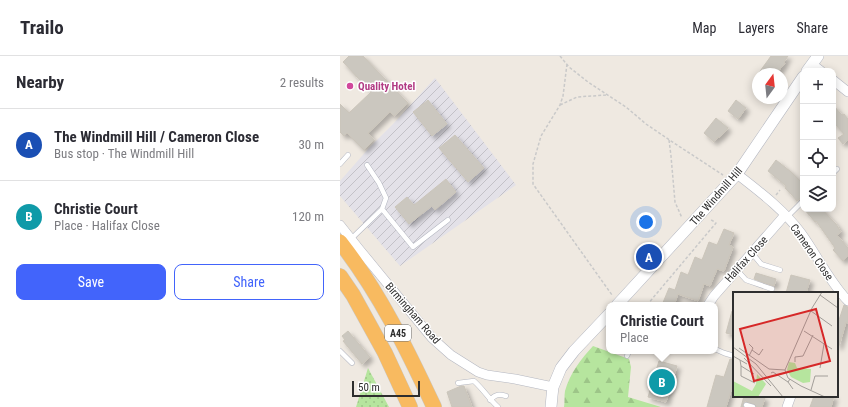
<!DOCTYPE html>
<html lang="en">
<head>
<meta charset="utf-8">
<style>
	:root { --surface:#fff; --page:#f7f7f7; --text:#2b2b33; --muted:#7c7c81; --line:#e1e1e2; --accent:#4264fb }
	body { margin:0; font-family:"Roboto Condensed",sans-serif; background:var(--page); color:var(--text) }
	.controls { position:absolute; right:12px; top:12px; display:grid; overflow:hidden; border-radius:8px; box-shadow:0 2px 10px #0003 }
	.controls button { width:36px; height:36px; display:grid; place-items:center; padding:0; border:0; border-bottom:1px solid var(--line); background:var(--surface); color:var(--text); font:20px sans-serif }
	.compass { position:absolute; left:412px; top:12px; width:36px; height:36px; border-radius:50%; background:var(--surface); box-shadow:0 2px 10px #0003; rotate:15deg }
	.scale { position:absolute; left:12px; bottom:10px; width:68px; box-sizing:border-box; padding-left:4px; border:2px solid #2e2e2e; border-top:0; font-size:11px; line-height:14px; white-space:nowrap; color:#2e2e2e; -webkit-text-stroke:3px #fff; paint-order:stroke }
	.you { position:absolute; left:306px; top:166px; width:14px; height:14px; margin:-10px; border:3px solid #fff; border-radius:50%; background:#1a73e8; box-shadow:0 0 0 6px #1a73e833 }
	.badge { display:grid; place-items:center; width:26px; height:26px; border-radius:50%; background:var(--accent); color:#fff; font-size:13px; font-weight:700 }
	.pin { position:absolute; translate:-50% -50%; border:2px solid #fff; box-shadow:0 1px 4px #0006 }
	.popup { position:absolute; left:266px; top:246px; width:112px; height:52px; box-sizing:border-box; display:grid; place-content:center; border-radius:8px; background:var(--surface); filter:drop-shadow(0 1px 3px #0005); font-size:13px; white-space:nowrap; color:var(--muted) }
	.popup b { font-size:15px; color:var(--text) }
	.popup::after { content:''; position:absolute; left:50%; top:100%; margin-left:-8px; border:8px solid transparent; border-top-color:var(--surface) }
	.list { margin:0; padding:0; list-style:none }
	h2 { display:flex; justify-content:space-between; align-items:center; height:52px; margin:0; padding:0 16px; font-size:17px }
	h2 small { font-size:13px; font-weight:400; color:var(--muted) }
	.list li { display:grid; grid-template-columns:26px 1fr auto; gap:12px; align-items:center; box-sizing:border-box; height:72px; padding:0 16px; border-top:1px solid var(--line) }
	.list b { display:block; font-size:15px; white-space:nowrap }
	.list p { margin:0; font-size:13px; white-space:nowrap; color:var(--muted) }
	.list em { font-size:13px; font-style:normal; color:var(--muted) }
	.actions { display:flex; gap:8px; padding:12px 16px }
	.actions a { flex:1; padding:9px 0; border:1px solid var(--accent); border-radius:8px; text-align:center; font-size:14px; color:var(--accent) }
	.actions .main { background:var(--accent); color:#fff }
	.icon { flex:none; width:22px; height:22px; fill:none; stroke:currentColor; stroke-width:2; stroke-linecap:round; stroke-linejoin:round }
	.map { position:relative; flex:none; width:508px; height:351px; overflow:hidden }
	header { display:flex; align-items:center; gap:24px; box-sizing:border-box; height:56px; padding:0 20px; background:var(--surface); border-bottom:1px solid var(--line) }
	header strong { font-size:19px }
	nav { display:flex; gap:22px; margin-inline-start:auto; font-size:14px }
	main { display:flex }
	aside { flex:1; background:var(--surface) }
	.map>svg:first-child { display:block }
</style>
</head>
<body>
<header>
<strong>Trailo</strong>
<nav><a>Map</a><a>Layers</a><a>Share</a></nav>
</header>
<main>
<aside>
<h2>Nearby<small>2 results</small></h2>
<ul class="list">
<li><span class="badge" style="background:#1a4fb4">A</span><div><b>The Windmill Hill / Cameron Close</b><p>Bus stop · The Windmill Hill</p></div><em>30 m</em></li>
<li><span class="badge" style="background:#0f9aa8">B</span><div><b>Christie Court</b><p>Place · Halifax Close</p></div><em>120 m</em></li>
</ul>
<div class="actions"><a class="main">Save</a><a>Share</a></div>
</aside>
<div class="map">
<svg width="508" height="351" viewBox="0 0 508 351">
	<defs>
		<pattern id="industrial-furrows" width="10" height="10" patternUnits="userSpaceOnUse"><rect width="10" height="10" fill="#e3e1e8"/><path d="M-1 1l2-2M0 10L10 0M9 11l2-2" fill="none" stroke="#c3c1c7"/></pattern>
		<pattern id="grass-dots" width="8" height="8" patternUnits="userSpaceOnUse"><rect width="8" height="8" fill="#b6e59e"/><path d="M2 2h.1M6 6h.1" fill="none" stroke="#9dc588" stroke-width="1.8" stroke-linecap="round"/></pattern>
		<pattern id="forest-firs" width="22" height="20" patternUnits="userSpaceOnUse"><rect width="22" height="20" fill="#b6e59e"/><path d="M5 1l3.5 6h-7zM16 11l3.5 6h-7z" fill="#9dc588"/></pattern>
		<filter id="shadow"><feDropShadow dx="3.5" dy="3.5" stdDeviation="2" flood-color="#0004"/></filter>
	</defs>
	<rect width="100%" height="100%" fill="#efe9e1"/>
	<path fill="url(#industrial-furrows)" d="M 95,22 L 176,129 L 60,210 L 0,140 L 0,125 L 29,92 L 54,67 Z"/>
	<path fill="url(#grass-dots)" d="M 28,312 L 49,351 L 16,351 Z"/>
	<path fill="url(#forest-firs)" d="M 253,290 L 289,303 L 291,311 L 288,341 L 321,351 L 224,351 C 225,346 224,340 225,335 C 230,317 241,303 253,290 Z"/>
	<path fill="#cbc7bf" stroke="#cbc5ba" filter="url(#shadow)" d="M 9,0 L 23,0 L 68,47 L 54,60 L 50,56 L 28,77 L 34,84 L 24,94 L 7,77 L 4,80 L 0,76 L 0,48 L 9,57 L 31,36 L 3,6 Z
		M 431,0 L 448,0 L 444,6 L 445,7 L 436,18 L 418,18 Z
		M 88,44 L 107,68 L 92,80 L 73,56 Z
		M 396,44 L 406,52 L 398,63 L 388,55 Z
		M 493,49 L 502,59 L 504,58 L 508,63 L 508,84 L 503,88 L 498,82 L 504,78 L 493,66 Z
		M 376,62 L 388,72 L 379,82 L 378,81 L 374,86 L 364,77 Z
		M 115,79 L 144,112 L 128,126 L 99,92 Z
		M 436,104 L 450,115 L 463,128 L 463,140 L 457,145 L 451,138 L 445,132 L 446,130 L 428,115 Z
		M 106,123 L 116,136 L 95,154 L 92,150 L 69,168 L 55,151 L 67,141 L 74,149 Z
		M 464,153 L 482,153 L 496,168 L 501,176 L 497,179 L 508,192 L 508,200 L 503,205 L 493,194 L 495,192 L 476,165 L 475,166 Z
		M 384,173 L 394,177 L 389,189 L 393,191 L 384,215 L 377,213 L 370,230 L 364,228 L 358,245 L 338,238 L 334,249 L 322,249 L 329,232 L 335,234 L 341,216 L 348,219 L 355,201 L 362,204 L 369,186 L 377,189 Z
		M 416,217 L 436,223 L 434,230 L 414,223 Z
		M 451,219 L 470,224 L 466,237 L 446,237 Z
		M 504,249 L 508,251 L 508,267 L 506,266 L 499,290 L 497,290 L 497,263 L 499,264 Z
		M 392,255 L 394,255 L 394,279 L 386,277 Z
		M 8,275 L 30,301 L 22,308 L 3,285 L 5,284 L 2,280 Z
		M 390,303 L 394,304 L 394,325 L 386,351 L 367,351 L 376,319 L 384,321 Z
		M 319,305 L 337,310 L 326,346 L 308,341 Z
		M 121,330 L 124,330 L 132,351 L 112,351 L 107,336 Z
		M 404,340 L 419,340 L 425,342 L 422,351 L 417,351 L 414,348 L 405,345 L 403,348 L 403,351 L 401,351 Z
		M 474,340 L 494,340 L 491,351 L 470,351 Z"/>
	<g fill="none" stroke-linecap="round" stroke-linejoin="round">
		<g stroke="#b4b7c1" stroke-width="5.5">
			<path id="service" d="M 0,108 L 8,99
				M 493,117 L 497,113
				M 42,153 L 73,191 L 108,164
				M 447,161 L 463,145
				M 11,183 L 42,153 L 46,142 L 39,127 L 27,109
				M 412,197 L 421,208 L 440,214
				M 397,214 L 406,224 L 432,233
				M 375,293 L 384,297 L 394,300
				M 0,295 L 12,307
				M 287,300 L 289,295
				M 118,327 L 134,325 C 143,333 149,343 158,351
				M 150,344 C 156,338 159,338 166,340
				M 406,349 L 413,351"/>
		</g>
		<g stroke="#b4b7c1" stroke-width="10">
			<path id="minor" d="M 472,8 L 481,15
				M 493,24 L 508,36
				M 397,118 C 420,136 443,153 461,177 C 477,199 489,225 508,245
				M 0,169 L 19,193 L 92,282 L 111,299 L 138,316 L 147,319 L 175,323 L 213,331
				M 368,249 L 374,240 L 445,159
				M 447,351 L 451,340"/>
		</g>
		<g stroke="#b4b7c1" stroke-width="12">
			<path id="tertiary" d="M 467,15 L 478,0
				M 277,249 L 397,118 L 463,21
				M 211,351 L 212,340 L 213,331 L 221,312 L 234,295 L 269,258"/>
		</g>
		<g stroke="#c9c9c9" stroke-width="16">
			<path id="trunk" d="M 0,186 C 39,236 67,293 94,351
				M 0,220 L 13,239 L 45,297 L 70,351"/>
		</g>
		<path stroke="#c9c9c9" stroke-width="1.5" stroke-dasharray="3 2" stroke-linecap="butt" d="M 220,0 L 229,11 L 248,26 L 286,51 L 306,68 L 334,87 L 383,119
			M 227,8 L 223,40 L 220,49 L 201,80 L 193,108 L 193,128 L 272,239
			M 220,49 L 237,41 L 266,39
			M 329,84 L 331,100 L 335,146 L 342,162
			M 436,139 L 440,134
			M 307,249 L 376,167 L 370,163"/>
		<use href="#service" stroke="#fff" stroke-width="4.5"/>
		<use href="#minor" stroke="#fff" stroke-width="9"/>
		<use href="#tertiary" stroke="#fff" stroke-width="11"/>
		<use href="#trunk" stroke="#f8ba60" stroke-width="15"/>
	</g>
	<circle fill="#d1479c" stroke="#fff" stroke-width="1.5" cx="10" cy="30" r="4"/>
	<g text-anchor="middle" stroke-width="3" stroke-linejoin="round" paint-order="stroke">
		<rect fill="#fff" stroke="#6d6d6d" stroke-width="1" x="45" y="269" width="26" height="16" rx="3"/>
		<g font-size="10" font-weight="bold" fill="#2e2e2e">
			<text x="58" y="281">A45</text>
		</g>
		<g font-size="11" font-weight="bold" fill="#b23c85" stroke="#fff" text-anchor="start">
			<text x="18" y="34">Quality Hotel</text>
		</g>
		<g font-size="11" fill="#2e2e2e" stroke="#fff">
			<text transform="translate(376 140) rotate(-49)" y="4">The Windmill Hill</text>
			<text transform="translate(472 196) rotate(55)" y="4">Cameron Close</text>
			<text transform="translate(406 203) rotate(-48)" y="4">Halifax Close</text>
			<text transform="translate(73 257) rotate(49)" y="4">Birmingham Road</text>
		</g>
	</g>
	<g transform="translate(393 236)">
		<rect width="105" height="105" fill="#efe9e1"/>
		<path d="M 24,82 L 33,92 L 25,105 L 0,105 L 0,89 L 19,99 L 23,92 Z" fill="#b6e59e"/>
		<path d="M 56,70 L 62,71 L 64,76 L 78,77 L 77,90 L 70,91 L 58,85 L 54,78 Z" fill="#b6e59e"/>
		<path fill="none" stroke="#a29e99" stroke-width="1" d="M 87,3 L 105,16M 78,19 L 99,34M 71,39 L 99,57M 16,52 L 20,56 L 16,64M 0,55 L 23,72 L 50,105M 6,56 L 36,77 L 52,78M 19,58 L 26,63 L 30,57M 0,64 L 14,72M 11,66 L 38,94M 7,68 L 8,74 L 21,82M 62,70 L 62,65 L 70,64 L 80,43M 8,74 L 8,84 L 22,91M 87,76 L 91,52M 52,78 L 79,16 L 89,0M 52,78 L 55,86 L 68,94 L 92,105M 38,81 L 40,80 L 55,90M 57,87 L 55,90 L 60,97M 78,98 L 82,84 L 95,84"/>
		<path fill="#d62828" fill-opacity="0.15" stroke="#d62828" stroke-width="2" d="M 83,17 L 97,69 L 21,89 L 7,37 Z"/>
		<rect width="105" height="105" fill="none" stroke="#2e2e2e" stroke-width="2"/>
	</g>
</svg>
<div class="controls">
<button>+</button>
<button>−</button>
<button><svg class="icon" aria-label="locate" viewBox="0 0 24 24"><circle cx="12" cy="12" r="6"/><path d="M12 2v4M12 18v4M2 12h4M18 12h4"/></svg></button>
<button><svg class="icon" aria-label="layers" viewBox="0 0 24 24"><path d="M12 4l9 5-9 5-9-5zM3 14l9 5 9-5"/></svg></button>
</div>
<svg class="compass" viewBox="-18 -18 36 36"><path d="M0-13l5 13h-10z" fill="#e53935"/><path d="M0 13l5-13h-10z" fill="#7c7c81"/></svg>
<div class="scale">50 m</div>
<div class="you"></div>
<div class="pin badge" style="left:309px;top:201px;background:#1a4fb4">A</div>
<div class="pin badge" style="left:322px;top:326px;background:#0f9aa8">B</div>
<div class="popup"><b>Christie Court</b>Place</div>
</div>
</main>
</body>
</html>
